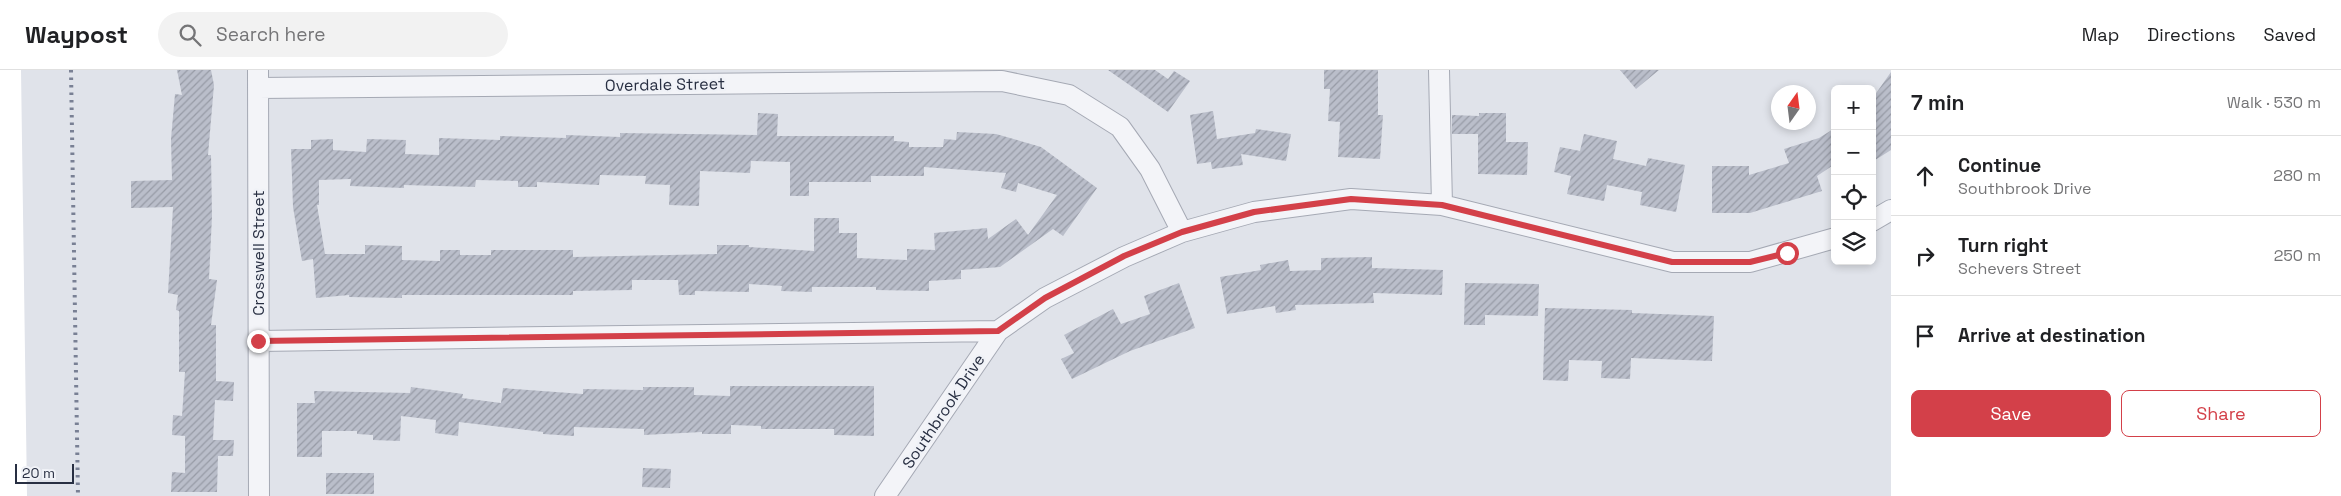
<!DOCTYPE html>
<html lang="en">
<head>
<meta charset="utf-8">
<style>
	:root { --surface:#fff; --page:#f2f2f2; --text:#202124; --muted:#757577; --line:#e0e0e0; --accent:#d34049 }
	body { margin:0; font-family:"Space Grotesk",sans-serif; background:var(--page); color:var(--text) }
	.controls { position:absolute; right:15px; top:15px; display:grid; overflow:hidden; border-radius:8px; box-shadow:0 2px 8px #0003 }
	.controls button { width:45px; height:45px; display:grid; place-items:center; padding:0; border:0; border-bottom:1px solid var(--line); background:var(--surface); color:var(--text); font:25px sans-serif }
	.compass { position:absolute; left:1771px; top:15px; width:45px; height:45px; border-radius:50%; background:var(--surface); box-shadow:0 2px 8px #0003; rotate:14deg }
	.scale { position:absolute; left:15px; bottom:12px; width:59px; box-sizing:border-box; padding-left:5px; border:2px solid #282f42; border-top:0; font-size:14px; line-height:18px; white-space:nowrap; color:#282f42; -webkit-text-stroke:4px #f0f2f7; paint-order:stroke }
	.stop { position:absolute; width:15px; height:15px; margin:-11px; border:4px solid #d34049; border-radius:50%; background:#fff }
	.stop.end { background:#d34049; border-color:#fff; box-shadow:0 1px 5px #0008 }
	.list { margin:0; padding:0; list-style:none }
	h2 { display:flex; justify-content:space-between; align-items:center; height:65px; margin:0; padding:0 20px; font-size:21px }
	h2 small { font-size:16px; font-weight:400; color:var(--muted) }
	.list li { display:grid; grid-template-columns:32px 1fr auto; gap:15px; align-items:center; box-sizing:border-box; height:80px; padding:0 20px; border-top:1px solid var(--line) }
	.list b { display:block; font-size:19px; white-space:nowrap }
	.list p { margin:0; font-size:16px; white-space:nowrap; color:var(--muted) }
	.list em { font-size:16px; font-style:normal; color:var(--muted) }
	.actions { display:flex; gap:10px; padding:15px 20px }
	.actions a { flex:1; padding:11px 0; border:1px solid var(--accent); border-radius:8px; text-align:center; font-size:18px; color:var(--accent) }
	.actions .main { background:var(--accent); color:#fff }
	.icon { flex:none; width:28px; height:28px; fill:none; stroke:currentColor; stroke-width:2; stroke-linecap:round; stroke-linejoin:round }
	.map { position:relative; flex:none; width:1891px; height:426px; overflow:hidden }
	header { display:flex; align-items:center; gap:30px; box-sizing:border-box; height:70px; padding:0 25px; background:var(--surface); border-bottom:1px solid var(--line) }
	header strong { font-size:24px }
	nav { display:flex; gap:28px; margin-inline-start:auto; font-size:18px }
	.search { width:350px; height:45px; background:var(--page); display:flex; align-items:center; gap:12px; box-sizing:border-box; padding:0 18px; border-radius:28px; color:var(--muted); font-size:19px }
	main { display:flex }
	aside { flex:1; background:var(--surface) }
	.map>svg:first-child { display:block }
</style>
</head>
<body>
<header>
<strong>Waypost</strong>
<div class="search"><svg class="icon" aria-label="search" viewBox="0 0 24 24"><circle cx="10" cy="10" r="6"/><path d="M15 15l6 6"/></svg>Search here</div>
<nav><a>Map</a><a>Directions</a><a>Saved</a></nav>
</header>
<main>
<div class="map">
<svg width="1891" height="426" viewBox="0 0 1891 426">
	<defs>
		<pattern id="building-hatch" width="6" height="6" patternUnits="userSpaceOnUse" patternTransform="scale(1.25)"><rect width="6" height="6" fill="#babeca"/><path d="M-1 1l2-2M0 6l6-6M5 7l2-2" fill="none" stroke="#979ba6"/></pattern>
	</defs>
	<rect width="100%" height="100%" fill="#e0e3ea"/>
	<path fill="url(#building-hatch)" fill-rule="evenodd" d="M 177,0 L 211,0 L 214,15 L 208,85 L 211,85 L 212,146 L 209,209 L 217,210 L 211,255 L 216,255 L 216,311 L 234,312 L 233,331 L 215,330 L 213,370 L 234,370 L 233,386 L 218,386 L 217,422 L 171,422 L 172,402 L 185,403 L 185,366 L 172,365 L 173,345 L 182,346 L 185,302 L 179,302 L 179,241 L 176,240 L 178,225 L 168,223 L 173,137 L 131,138 L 131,111 L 172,110 L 171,69 L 175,24 L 182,25 Z
		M 1108,0 L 1155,0 L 1168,9 L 1174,1 L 1190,11 L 1168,42 Z
		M 1324,0 L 1378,0 L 1378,45 L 1383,45 L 1380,89 L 1338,87 L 1340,52 L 1328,51 L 1330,19 L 1324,19 Z
		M 1620,0 L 1659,0 L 1636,19 Z
		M 1891,2 L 1891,80 L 1872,92 L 1872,29 Z
		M 1213,41 L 1217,69 L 1255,63 L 1256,59 L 1291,64 L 1286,91 L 1241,84 L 1243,95 L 1212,99 L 1211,92 L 1197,94 L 1190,45 Z
		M 758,43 L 778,44 L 777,66 L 894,66 L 894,71 L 909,72 L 909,77 L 943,77 L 944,69 L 956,70 L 957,62 L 996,64 L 1041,77 L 1097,118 L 1063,166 L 1053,159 L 1000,197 L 961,200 L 961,209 L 929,211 L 929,221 L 876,220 L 876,217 L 812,217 L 812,222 L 781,221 L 782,216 L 749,214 L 749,222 L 695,221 L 695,225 L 679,225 L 678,210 L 632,210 L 632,220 L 573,221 L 573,225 L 402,225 L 402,228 L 349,227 L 349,225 L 316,228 L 313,189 L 302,191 L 293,137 L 291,79 L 311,79 L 311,70 L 333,69 L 333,80 L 366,82 L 367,69 L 406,70 L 405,84 L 439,85 L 439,68 L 500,70 L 500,66 L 566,68 L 566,65 L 620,67 L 620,63 L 757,65 ZM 751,91 L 790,92 L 790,126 L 809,126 L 809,112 L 871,112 L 871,106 L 924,106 L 924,97 L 1006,103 L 1001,118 L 1016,122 L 1018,113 L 1057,125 L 1028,165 L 1016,149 L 988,169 L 987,158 L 934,163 L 935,180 L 907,179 L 907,190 L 857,188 L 857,163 L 839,163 L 839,148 L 814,148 L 814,181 L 749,177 L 749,175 L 717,175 L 717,184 L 573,187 L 573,180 L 491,180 L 491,185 L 460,185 L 460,180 L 440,180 L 440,191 L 402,190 L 402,176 L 365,175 L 365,184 L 325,184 L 317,135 L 319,135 L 319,110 L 351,109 L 350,116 L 404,118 L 404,115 L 475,117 L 476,110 L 518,111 L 518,117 L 537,117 L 537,112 L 599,115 L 600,105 L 646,106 L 645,114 L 670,115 L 669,135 L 699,136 L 700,101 L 750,103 Z
		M 1479,43 L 1506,43 L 1506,72 L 1528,72 L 1527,105 L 1478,104 L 1478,64 L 1452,64 L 1452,45 L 1479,46 Z
		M 1835,58 L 1835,94 L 1817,106 L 1822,121 L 1750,143 L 1712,143 L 1712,96 L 1749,96 L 1749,105 L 1789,93 L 1784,79 L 1819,68 Z
		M 1584,64 L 1617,71 L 1613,89 L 1646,96 L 1648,88 L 1685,95 L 1676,142 L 1640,135 L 1642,122 L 1607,115 L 1604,131 L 1567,124 L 1571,106 L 1554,102 L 1560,77 L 1580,81 Z
		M 1372,187 L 1372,198 L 1443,200 L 1442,225 L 1373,223 L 1374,233 L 1295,235 L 1296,240 L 1276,243 L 1275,236 L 1227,244 L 1220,207 L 1261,200 L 1260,195 L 1288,190 L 1290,201 L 1321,200 L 1321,188 Z
		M 1179,213 L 1195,258 L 1130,281 L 1072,309 L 1061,289 L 1074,283 L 1064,265 L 1113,239 L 1121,254 L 1150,244 L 1144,226 Z
		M 1465,213 L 1539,214 L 1538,246 L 1485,245 L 1485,255 L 1464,255 Z
		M 1545,238 L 1632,240 L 1632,243 L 1714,246 L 1712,291 L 1631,288 L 1630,309 L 1601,308 L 1602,291 L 1569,290 L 1568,311 L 1543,310 Z
		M 730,316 L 874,316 L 874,366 L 834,365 L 834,359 L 761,359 L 761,356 L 731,355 L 731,364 L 702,364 L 702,362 L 644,365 L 644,359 L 574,357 L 574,366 L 543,364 L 543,362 L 459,352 L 458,366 L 435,363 L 436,350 L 401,346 L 400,371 L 373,370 L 373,365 L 357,364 L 357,361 L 322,361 L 322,387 L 297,387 L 297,333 L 315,333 L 314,321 L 410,323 L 411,317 L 463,324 L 462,328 L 501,333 L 503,318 L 583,324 L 583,319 L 643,320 L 643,317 L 694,317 L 694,325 L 730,326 Z
		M 643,398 L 671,399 L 670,418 L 642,417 Z
		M 326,403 L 374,403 L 374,424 L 326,424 Z"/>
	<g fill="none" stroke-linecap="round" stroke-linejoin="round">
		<g stroke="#a5a9b4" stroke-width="22">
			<path id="street" d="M 258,0 L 259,426
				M 1439,0 L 1442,135
				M 258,18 L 1002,11 L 1069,25 L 1120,57 L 1150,99 L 1182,162
				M 1872,151 L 1891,140
				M 258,271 L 998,261
				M 885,426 L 998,261 L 1045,228 L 1124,187 L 1182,162 L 1254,142 L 1351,129 L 1442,135 L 1673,192 L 1750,192 L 1835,168"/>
		</g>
		<use href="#street" stroke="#f3f4f8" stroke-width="20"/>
		<path stroke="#fff" stroke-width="28" d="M 7,0 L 13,426"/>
		<path stroke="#798094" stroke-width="4" stroke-dasharray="2.5 5" stroke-linecap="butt" d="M 71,0 L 78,426"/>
	</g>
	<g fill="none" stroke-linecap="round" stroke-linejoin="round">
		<path stroke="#d34049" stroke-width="6" d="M 258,271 L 998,261 L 1045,228 L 1124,186 L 1182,162 L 1254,142 L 1351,129 L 1442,135 L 1672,192 L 1750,192 L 1787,183"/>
	</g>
	<g text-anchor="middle" stroke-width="5" stroke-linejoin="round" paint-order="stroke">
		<g font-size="16" fill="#282f42" stroke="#f0f2f7">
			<text transform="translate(665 14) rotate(-1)" y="6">Overdale Street</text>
			<text transform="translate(258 183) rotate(-90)" y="6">Crosswell Street</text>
			<text transform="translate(943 341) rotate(-56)" y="6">Southbrook Drive</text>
		</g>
	</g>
</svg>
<div class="controls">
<button>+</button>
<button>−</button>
<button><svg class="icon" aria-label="locate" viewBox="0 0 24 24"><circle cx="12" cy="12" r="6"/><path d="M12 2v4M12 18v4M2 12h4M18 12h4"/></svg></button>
<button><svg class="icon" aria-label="layers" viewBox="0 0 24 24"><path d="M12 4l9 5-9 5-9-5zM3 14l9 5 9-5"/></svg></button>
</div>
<svg class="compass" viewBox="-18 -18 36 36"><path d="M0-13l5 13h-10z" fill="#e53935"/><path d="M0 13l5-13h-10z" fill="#757577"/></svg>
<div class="scale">20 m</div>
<div class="stop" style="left:1787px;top:183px"></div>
<div class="stop end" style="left:258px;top:271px"></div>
</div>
<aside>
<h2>7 min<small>Walk · 530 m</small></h2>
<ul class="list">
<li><svg class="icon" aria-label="ahead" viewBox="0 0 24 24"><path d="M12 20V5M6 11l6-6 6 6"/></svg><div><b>Continue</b><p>Southbrook Drive</p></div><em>280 m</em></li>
<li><svg class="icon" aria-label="right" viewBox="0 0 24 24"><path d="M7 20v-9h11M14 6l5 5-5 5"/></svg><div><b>Turn right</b><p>Schevers Street</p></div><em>250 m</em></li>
<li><svg class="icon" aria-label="arrive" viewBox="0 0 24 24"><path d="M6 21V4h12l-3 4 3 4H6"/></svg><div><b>Arrive at destination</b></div></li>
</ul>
<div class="actions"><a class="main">Save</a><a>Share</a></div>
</aside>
</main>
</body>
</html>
